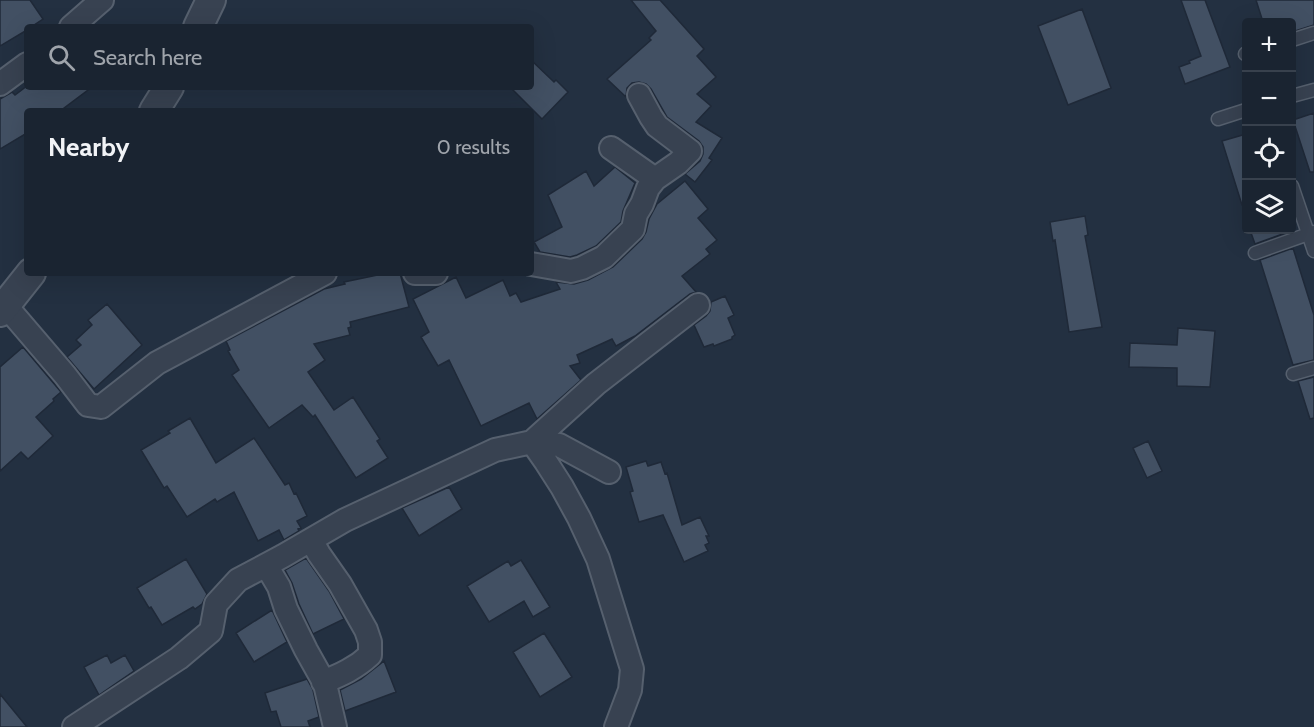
<!DOCTYPE html>
<html lang="en">
<head>
<meta charset="utf-8">
<style>
	:root { --surface:#1a2431; --page:#232c39; --text:#f1f3f6; --muted:#9fa4ab; --line:#38414d }
	body { margin:0; font-family:Cabin,sans-serif; background:var(--page); color:var(--text) }
	.controls { position:absolute; right:18px; top:18px; display:grid; overflow:hidden; border-radius:6px; box-shadow:0 6px 24px #0002 }
	.controls button { width:54px; height:54px; display:grid; place-items:center; padding:0; border:0; border-bottom:2px solid var(--line); background:var(--surface); color:var(--text); font:30px sans-serif }
	.list { margin:0; padding:0; list-style:none }
	h2 { display:flex; justify-content:space-between; align-items:center; height:78px; margin:0; padding:0 24px; font-size:26px }
	h2 small { font-size:20px; font-weight:400; color:var(--muted) }
	.icon { flex:none; width:33px; height:33px; fill:none; stroke:currentColor; stroke-width:2; stroke-linecap:round; stroke-linejoin:round }
	.map { position:relative; flex:none; width:1314px; height:727px; overflow:hidden }
	.search { position:absolute; background:var(--surface); box-shadow:0 6px 24px #0002; left:24px; top:24px; width:510px; height:66px; display:flex; align-items:center; gap:15px; box-sizing:border-box; padding:0 21px; border-radius:6px; color:var(--muted); font-size:22px }
	.panel { position:absolute; background:var(--surface); box-shadow:0 6px 24px #0002; left:24px; top:108px; width:510px; height:168px; border-radius:6px }
	.map>svg:first-child { display:block }
</style>
</head>
<body>
<div class="map">
<svg width="1314" height="727" viewBox="0 0 1314 727">
	<rect width="100%" height="100%" fill="#233041"/>
	<path fill="#425063" stroke="#1f2938" stroke-width="1.5" d="M 0,0 L 30,0 L 43,19 L 31,27 L 27,27 L 27,30 L 0,46 Z
		M 631,0 L 660,0 L 704,49 L 697,56 L 716,77 L 697,94 L 711,106 L 696,122 L 722,138 L 709,158 L 712,160 L 695,182 L 685,174 L 700,161 L 703,154 L 703,147 L 699,141 L 667,117 L 651,89 L 646,84 L 639,82 L 632,83 L 627,88 L 626,97 L 607,79 L 651,40 L 649,38 L 656,31 Z
		M 1181,0 L 1205,0 L 1230,67 L 1185,84 L 1179,67 L 1190,63 L 1189,61 L 1201,56 Z
		M 1256,0 L 1314,0 L 1314,25 L 1292,32 L 1292,22 L 1263,22 Z
		M 1082,9 L 1111,88 L 1068,105 L 1038,26 Z
		M 531,60 L 554,82 L 556,80 L 568,92 L 542,119 L 510,87 L 531,87 Z
		M 27,86 L 27,87 L 92,87 L 60,111 L 27,111 L 27,133 L 0,149 L 0,99 L 12,92 L 15,95 Z
		M 1314,113 L 1314,172 L 1310,172 L 1293,120 Z
		M 1246,134 L 1246,205 L 1242,205 L 1222,141 Z
		M 615,167 L 635,183 L 623,211 L 621,222 L 596,246 L 577,255 L 570,257 L 540,252 L 534,242 L 562,227 L 548,195 L 586,171 L 594,186 Z
		M 685,181 L 708,209 L 698,218 L 717,240 L 706,249 L 710,254 L 682,276 L 696,292 L 690,294 L 635,336 L 616,346 L 612,339 L 577,355 L 580,363 L 570,366 L 581,380 L 537,419 L 529,403 L 481,426 L 449,360 L 438,366 L 421,337 L 429,332 L 413,299 L 456,277 L 466,298 L 503,280 L 510,296 L 516,293 L 521,302 L 560,289 L 556,282 L 574,284 L 588,280 L 613,267 L 642,239 L 646,232 L 649,219 L 657,204 Z
		M 1085,216 L 1088,235 L 1085,236 L 1102,327 L 1069,332 L 1055,240 L 1053,241 L 1050,222 Z
		M 1250,230 L 1287,230 L 1288,232 L 1255,244 Z
		M 1293,248 L 1314,315 L 1314,360 L 1293,365 L 1260,260 Z
		M 387,273 L 400,273 L 409,307 L 350,322 L 351,327 L 348,328 L 350,335 L 314,344 L 325,360 L 308,372 L 334,410 L 353,397 L 380,439 L 377,441 L 388,458 L 356,478 L 315,415 L 313,417 L 302,405 L 269,428 L 232,375 L 239,370 L 228,351 L 230,350 L 226,341 L 324,289 L 345,284 L 344,282 Z
		M 725,296 L 734,315 L 728,318 L 735,335 L 732,337 L 732,339 L 714,346 L 713,344 L 704,347 L 694,325 L 706,316 L 710,311 L 711,302 Z
		M 107,304 L 142,345 L 94,389 L 67,357 L 81,345 L 76,340 L 92,325 L 88,320 Z
		M 1178,328 L 1215,331 L 1210,387 L 1177,386 L 1177,368 L 1129,367 L 1130,343 L 1177,345 Z
		M 23,347 L 61,392 L 53,399 L 54,401 L 36,417 L 53,436 L 28,459 L 21,452 L 0,471 L 0,367 Z
		M 1314,377 L 1314,418 L 1310,419 L 1298,381 Z
		M 190,418 L 216,463 L 254,438 L 285,485 L 289,483 L 294,494 L 296,493 L 307,516 L 297,521 L 301,528 L 298,529 L 299,531 L 284,540 L 279,530 L 258,541 L 234,492 L 217,502 L 215,499 L 187,517 L 167,486 L 164,488 L 141,450 L 170,433 L 168,431 Z
		M 1148,441 L 1162,471 L 1147,478 L 1133,448 Z
		M 646,461 L 648,466 L 661,462 L 665,474 L 667,473 L 682,525 L 700,517 L 709,536 L 706,536 L 709,543 L 705,545 L 708,551 L 684,562 L 663,515 L 639,522 L 630,492 L 633,491 L 626,467 Z
		M 449,487 L 462,509 L 419,536 L 402,508 Z
		M 306,558 L 329,591 L 344,619 L 313,634 L 299,604 L 292,583 L 285,570 Z
		M 186,559 L 207,594 L 202,604 L 195,609 L 193,607 L 162,625 L 151,607 L 149,608 L 137,588 Z
		M 521,560 L 550,607 L 533,617 L 524,601 L 489,622 L 467,586 L 508,561 L 511,566 Z
		M 272,610 L 287,642 L 254,662 L 236,633 Z
		M 544,633 L 572,677 L 540,697 L 513,652 Z
		M 107,655 L 111,663 L 125,655 L 134,671 L 99,695 L 84,667 Z
		M 384,661 L 396,692 L 345,711 L 340,690 L 361,679 Z
		M 307,679 L 313,690 L 319,717 L 308,721 L 310,727 L 281,727 L 276,711 L 271,712 L 265,693 Z
		M 0,694 L 27,727 L 0,727 Z"/>
	<g fill="none" stroke-linecap="round" stroke-linejoin="round">
		<g stroke="#56606e" stroke-width="15">
			<path id="service" d="M 1292,40 L 1314,33
				M 1245,54 L 1246,53
				M 1292,96 L 1314,90
				M 1218,119 L 1246,110
				M 1292,186 L 1314,251
				M 1255,253 L 1314,232
				M 1293,374 L 1314,368"/>
		</g>
		<g stroke="#56606e" stroke-width="26">
			<path id="minor" d="M 71,27 L 102,0
				M 0,84 L 27,64
				M 611,148 L 655,179
				M 531,264 L 571,271 L 582,268 L 604,257 L 633,229 L 636,214 L 642,204 L 648,188 L 655,179 L 678,163 L 690,151 L 657,126 L 651,117 L 639,95
				M 415,273 L 436,273
				M 6,306 L 65,375 L 88,405 L 101,407 L 157,363 L 325,273
				M 311,540 L 319,554 L 340,584 L 366,630 L 370,642 L 370,655 C 356,668 341,675 323,682
				M 266,565 L 279,587 L 286,609 L 306,650 L 325,684 L 335,727
				M 74,727 L 179,658 L 211,631 L 216,604 L 238,580 L 283,556 L 345,520 L 495,450 L 532,442 L 559,445 L 609,472
				M 616,727 L 630,690 L 632,669 L 598,559 L 579,518 L 562,487 L 546,462 L 532,442 L 596,384 L 698,305"/>
		</g>
		<g stroke="#56606e" stroke-width="32">
			<path id="tertiary" d="M 198,27 L 211,0
				M 154,111 L 169,87
				M 0,312 L 31,273"/>
		</g>
		<use href="#service" stroke="#384251" stroke-width="12"/>
		<use href="#minor" stroke="#384251" stroke-width="22"/>
		<use href="#tertiary" stroke="#384251" stroke-width="28"/>
	</g>
</svg>
<div class="controls">
<button>+</button>
<button>−</button>
<button><svg class="icon" aria-label="locate" viewBox="0 0 24 24"><circle cx="12" cy="12" r="6"/><path d="M12 2v4M12 18v4M2 12h4M18 12h4"/></svg></button>
<button><svg class="icon" aria-label="layers" viewBox="0 0 24 24"><path d="M12 4l9 5-9 5-9-5zM3 14l9 5 9-5"/></svg></button>
</div>
<div class="search"><svg class="icon" aria-label="search" viewBox="0 0 24 24"><circle cx="10" cy="10" r="6"/><path d="M15 15l6 6"/></svg>Search here</div>
<section class="panel">
<h2>Nearby<small>0 results</small></h2>
<ul class="list">
</ul>
</section>
</div>
</body>
</html>
